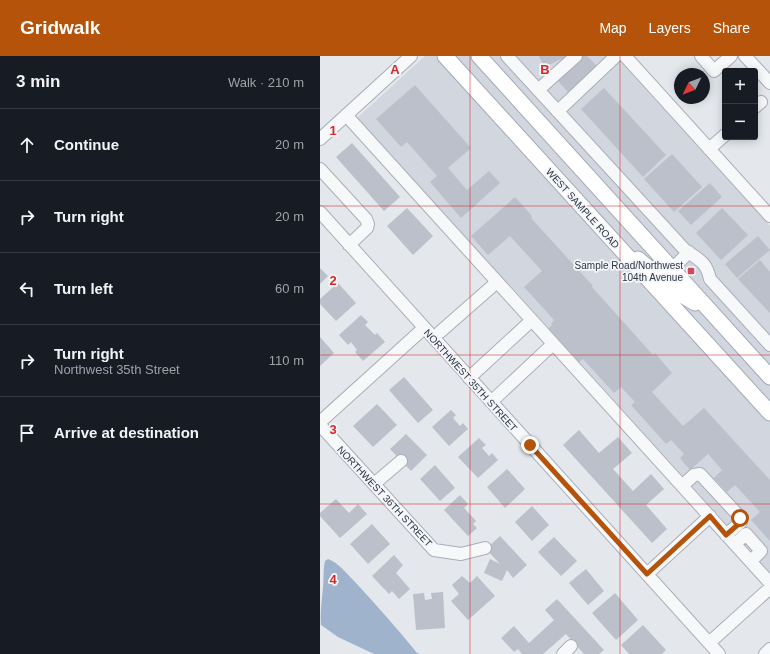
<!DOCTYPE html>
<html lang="en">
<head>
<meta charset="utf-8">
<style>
	:root { --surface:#171b24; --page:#242831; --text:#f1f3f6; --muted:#9ea1a6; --line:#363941; --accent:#b45309 }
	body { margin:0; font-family:Helvetica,sans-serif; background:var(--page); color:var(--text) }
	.controls { position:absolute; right:12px; top:12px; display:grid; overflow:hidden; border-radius:4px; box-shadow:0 2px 10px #0003 }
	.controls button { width:36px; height:36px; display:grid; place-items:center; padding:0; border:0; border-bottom:1px solid var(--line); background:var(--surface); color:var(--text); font:20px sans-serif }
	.compass { position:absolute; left:354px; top:12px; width:36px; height:36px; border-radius:50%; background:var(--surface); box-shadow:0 2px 10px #0003; rotate:227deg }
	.stop { position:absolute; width:12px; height:12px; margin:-9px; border:3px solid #b45309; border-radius:50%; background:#fff }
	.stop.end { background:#b45309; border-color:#fff; box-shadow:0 1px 4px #0008 }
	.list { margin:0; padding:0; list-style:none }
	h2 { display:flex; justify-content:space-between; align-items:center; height:52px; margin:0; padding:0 16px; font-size:17px }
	h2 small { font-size:13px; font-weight:400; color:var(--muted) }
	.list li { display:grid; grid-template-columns:26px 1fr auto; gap:12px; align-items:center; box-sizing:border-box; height:72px; padding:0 16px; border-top:1px solid var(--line) }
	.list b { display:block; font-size:15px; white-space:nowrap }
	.list p { margin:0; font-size:13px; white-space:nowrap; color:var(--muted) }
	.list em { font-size:13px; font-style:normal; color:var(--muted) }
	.icon { flex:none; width:22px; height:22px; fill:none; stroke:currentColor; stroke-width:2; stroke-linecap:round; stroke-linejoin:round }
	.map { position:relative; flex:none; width:450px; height:598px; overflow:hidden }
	header { display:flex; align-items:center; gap:24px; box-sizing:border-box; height:56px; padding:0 20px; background:var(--accent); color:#fff }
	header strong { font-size:19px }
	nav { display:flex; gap:22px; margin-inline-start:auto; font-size:14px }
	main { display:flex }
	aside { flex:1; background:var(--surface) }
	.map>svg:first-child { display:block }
</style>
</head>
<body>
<header>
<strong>Gridwalk</strong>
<nav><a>Map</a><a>Layers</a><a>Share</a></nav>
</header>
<main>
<aside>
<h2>3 min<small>Walk · 210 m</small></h2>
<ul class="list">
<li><svg class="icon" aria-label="ahead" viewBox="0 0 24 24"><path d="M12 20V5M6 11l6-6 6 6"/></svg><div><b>Continue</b></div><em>20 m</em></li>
<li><svg class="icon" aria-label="right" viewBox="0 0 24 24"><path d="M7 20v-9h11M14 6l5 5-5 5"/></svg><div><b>Turn right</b></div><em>20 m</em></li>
<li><svg class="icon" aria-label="left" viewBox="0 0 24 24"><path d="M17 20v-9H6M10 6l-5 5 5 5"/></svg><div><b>Turn left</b></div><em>60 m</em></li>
<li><svg class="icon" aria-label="right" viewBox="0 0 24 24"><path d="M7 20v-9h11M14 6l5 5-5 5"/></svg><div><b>Turn right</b><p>Northwest 35th Street</p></div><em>110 m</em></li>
<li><svg class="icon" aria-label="arrive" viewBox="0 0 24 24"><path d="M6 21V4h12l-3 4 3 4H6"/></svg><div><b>Arrive at destination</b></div></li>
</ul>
</aside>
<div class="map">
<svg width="450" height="598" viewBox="0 0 450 598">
	<rect width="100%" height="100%" fill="#e4e7ec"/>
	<path fill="#d2d6de" d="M 105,0 L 295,0 L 450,170 L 450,516 L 37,62 Z"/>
	<path fill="#9fb4cc" d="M 8,503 C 19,507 28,519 36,527 C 57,550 78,573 97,597 L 100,598 L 54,598 L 18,581 L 1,569 C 0,556 2,544 3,531 C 4,522 3,513 5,505 Z"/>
	<path fill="#bbc0ca" d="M 219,0 L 248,0 L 224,11 Z
		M 263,0 L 267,0 L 277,10 L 248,36 L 237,24 Z
		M 95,29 L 151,92 L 128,112 L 147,134 L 169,115 L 180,127 L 141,162 L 110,126 L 117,120 L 87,86 L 81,91 L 56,63 Z
		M 284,32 L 346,99 L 323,121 L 261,53 Z
		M 32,87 L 80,141 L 64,155 L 16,101 Z
		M 352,98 L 382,131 L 354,156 L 324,123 Z
		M 390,127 L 402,141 L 371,169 L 358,155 Z
		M 195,141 L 212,160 L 211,162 L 273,230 L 272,231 L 333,299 L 335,297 L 352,317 L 332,336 L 363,370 L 384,352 L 450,424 L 450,485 L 431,464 L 440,456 L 415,429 L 407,436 L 394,422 L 402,414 L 388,398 L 370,414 L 360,402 L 364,398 L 351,384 L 346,388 L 311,349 L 315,346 L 301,331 L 294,337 L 263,303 L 258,307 L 228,273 L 232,269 L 231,268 L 234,264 L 204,231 L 222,215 L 190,180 L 168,199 L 151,180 Z
		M 87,152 L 113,180 L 93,199 L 67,170 Z
		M 402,152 L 428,179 L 401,204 L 376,177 Z
		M 438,180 L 450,194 L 417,222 L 405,208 Z
		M 440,204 L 450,216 L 450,257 L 418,223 Z
		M 0,212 L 8,220 L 0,228 Z
		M 18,227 L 36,247 L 16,265 L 0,248 L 0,243 Z
		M 41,259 L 48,266 L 45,269 L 55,279 L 57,277 L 65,286 L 43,305 L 35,296 L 37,294 L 31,286 L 28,289 L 19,279 Z
		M 0,281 L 14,297 L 0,310 Z
		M 84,321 L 113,354 L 98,367 L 69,334 Z
		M 57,348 L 77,369 L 53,391 L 33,370 Z
		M 131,354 L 136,359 L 133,362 L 140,370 L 143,367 L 148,373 L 129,390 L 112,371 Z
		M 259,374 L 279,397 L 298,381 L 312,397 L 293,413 L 313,435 L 331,418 L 344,433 L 326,449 L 347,473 L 332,487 L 243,389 Z
		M 86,378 L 107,399 L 91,415 L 70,393 Z
		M 159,382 L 166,389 L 162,392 L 169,400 L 172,397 L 178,404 L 158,422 L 138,401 Z
		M 115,409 L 135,432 L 120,445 L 100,423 Z
		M 187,413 L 205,433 L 185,452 L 167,431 Z
		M 140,439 L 148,448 L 144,452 L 156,465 L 153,468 L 157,472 L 148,480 L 124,454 Z
		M 16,443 L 29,457 L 38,448 L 47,458 L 20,482 L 0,460 L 0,457 Z
		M 212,450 L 229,469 L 212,485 L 195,466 Z
		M 52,468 L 70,488 L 48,508 L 30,488 Z
		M 180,480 L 207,509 L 193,522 L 187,514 L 182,525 L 164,517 L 170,503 L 180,508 L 166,493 Z
		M 234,481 L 257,505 L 241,520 L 218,496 Z
		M 74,499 L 83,509 L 76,517 L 90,533 L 79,543 L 72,535 L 69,538 L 52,520 Z
		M 266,513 L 284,535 L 268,549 L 249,527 Z
		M 142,520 L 150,527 L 157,520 L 175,540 L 148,564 L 131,545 L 139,538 L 132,529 Z
		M 123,536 L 125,572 L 96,574 L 93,538 L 104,537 L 105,544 L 112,543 L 111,537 Z
		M 295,537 L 318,564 L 296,584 L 272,557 Z
		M 237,543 L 284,594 L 279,598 L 264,598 L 246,578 L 223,598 L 202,598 L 198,593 L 194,596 L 181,582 L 194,570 L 209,587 L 234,564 L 225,554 Z
		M 323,569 L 346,594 L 342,598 L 309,598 L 301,589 Z"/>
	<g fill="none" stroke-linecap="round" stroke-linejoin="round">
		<g stroke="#a9aeb7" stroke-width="14">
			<path id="minor" d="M 187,0 L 365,194 C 379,204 386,205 390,223 L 450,289
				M 305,0 L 450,160
				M 381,0 L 394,15 L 411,0
				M 425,0 L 450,27
				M 218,34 L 256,0
				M 435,51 L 441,46
				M 238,55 L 296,0
				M 26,59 L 450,527
				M 0,83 L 91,0
				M 389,93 L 405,79
				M 0,113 L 46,163 L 48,168 L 47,172 L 29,189
				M 0,156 L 399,598
				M 352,213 L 369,196
				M 120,276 L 177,226
				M 149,322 L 212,264
				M 171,346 L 233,288
				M 0,366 L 104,272
				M 0,369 L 114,494 L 141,498 L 165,492
				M 54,428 L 81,405
				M 362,430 L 374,419 L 380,418 L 420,461 L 421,466 L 406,479
				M 415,488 L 426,478 L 441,495 L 431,505
				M 327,518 L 390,460
				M 389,587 L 450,532
				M 243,598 L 251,590
				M 445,598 L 450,593"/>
		</g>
		<g stroke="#a3abb8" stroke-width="17">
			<path id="major" d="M 125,0 L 450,357
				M 159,0 L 450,321
				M 318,203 C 332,215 333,217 352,213
				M 333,228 L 345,229 L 375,247"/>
		</g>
		<use href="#minor" stroke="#f7f8fa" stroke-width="12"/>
		<use href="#major" stroke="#fff" stroke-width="15"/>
	</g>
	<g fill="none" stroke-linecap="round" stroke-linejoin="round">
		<path stroke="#b45309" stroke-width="5" d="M 210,389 L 327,518 L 390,460 L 406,479 L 421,466 L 420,462"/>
	</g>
	<path fill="none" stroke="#d62828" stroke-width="1" stroke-opacity="0.55" d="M 150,0 L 150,598M 300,0 L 300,598M 0,150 L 450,150M 0,299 L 450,299M 0,448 L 450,448"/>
	<rect fill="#d1495b" stroke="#f4f6f9" stroke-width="1.5" x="367" y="211" width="8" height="8" rx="2"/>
	<g text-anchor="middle" stroke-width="3.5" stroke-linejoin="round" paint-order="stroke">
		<g font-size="10" fill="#2b3445" stroke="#f4f6f9">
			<text transform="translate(263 152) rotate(48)" y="4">WEST SAMPLE ROAD</text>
			<text transform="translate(151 324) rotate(48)" y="4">NORTHWEST 35TH STREET</text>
			<text transform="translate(65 440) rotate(47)" y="4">NORTHWEST 36TH STREET</text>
		</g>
		<g font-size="10" fill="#2b3445" stroke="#f4f6f9" text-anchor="end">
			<text x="363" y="213">Sample Road/Northwest<tspan x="363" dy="12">104th Avenue</tspan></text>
		</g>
	</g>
	<g font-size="13" text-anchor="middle" font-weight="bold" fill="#d62828" stroke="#f4f6f9" stroke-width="3.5" stroke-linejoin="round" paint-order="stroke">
		<text x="75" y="18">A</text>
		<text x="225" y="18">B</text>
		<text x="13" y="79">1</text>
		<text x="13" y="229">2</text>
		<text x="13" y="378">3</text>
		<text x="13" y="528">4</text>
	</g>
</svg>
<div class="controls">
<button>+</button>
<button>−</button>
</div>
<svg class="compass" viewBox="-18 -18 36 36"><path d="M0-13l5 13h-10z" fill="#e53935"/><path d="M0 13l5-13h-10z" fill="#9ea1a6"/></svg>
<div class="stop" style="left:420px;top:462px"></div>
<div class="stop end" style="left:210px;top:389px"></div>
</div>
</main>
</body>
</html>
